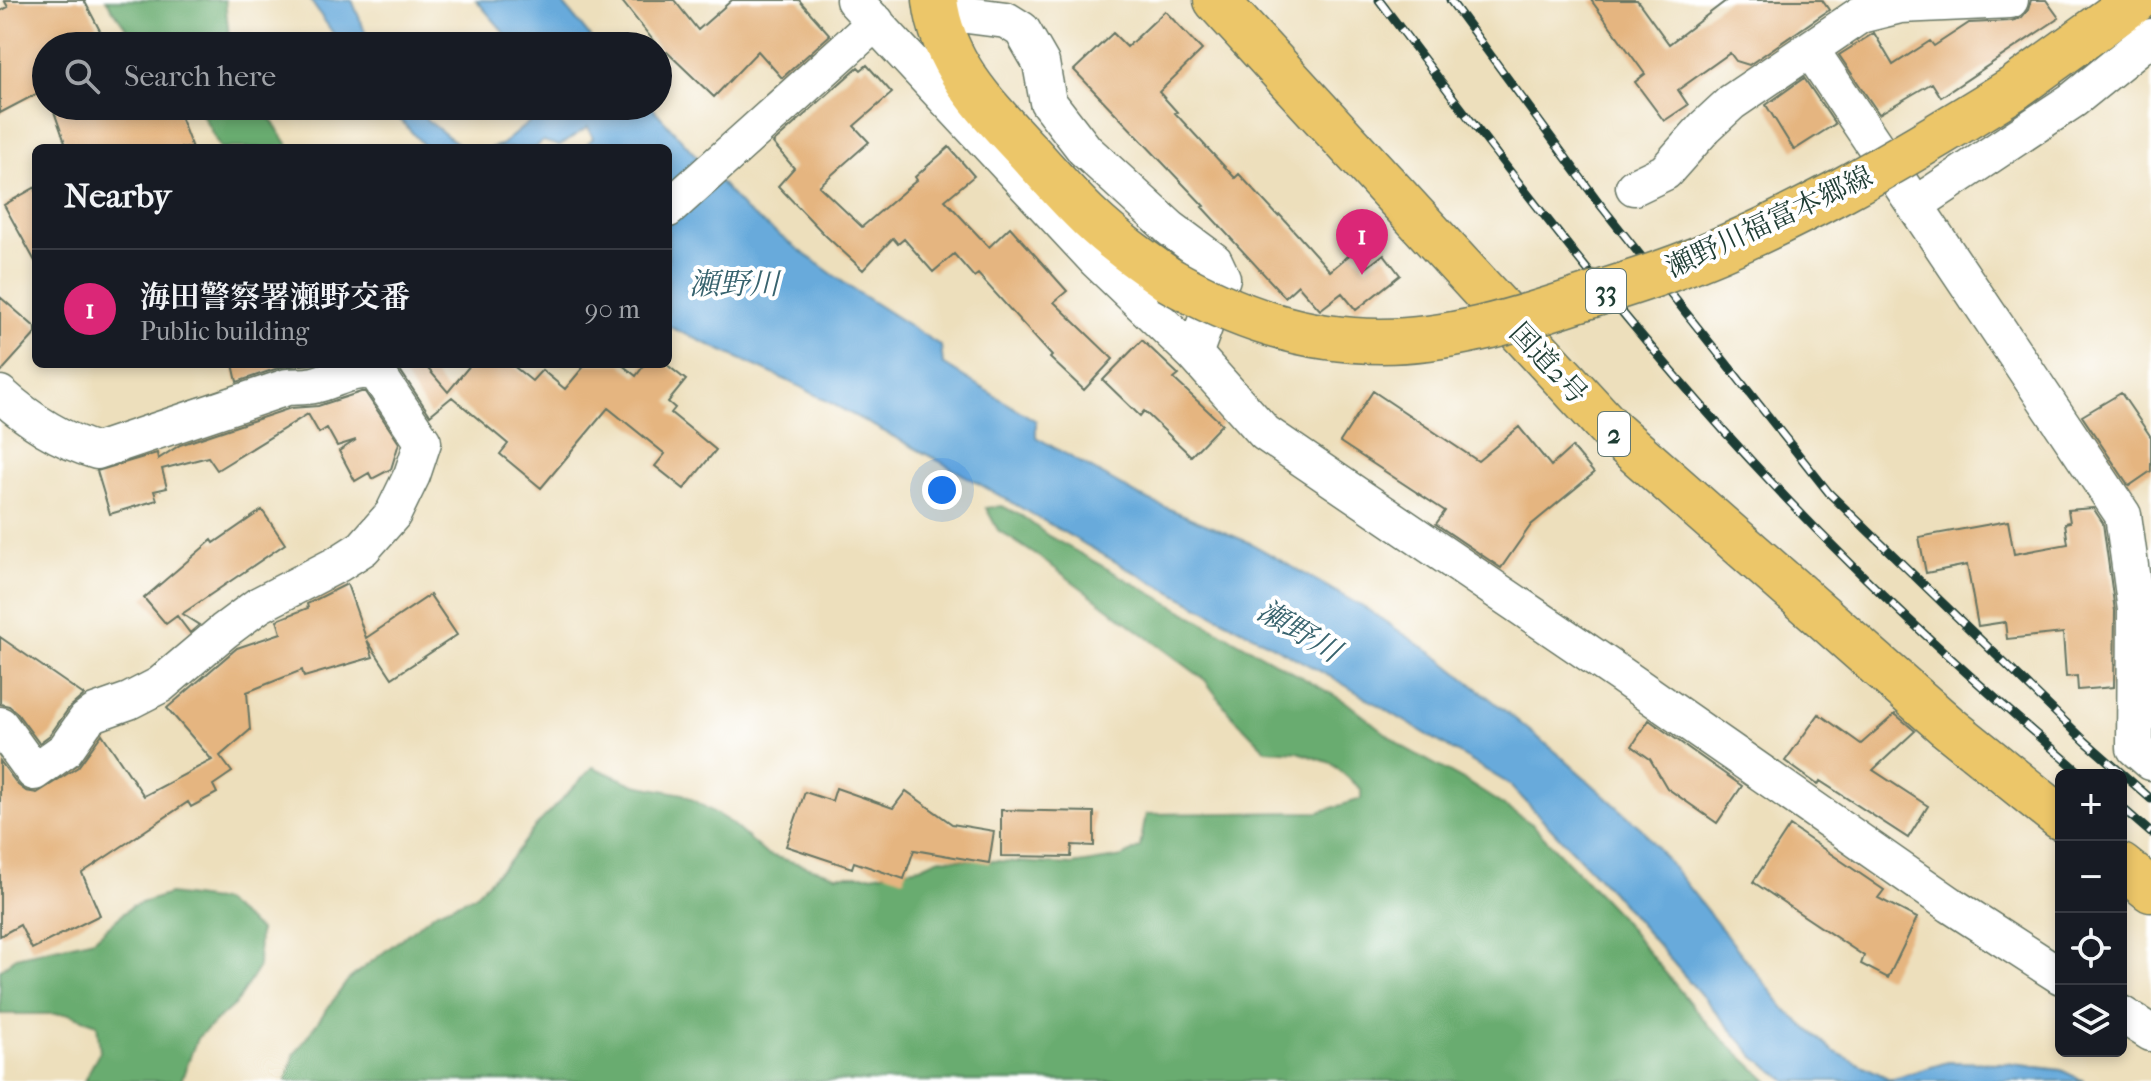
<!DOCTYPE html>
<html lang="en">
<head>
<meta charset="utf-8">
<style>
	:root { --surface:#171b24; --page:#242831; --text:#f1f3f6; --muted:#9ea1a6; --line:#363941; --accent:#db2777 }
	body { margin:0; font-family:"IM FELL French Canon","Noto Serif JP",serif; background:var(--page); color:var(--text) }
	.controls { position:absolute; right:24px; bottom:24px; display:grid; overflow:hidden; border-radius:12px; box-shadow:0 4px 12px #0003 }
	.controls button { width:72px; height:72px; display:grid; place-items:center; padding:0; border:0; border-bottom:2px solid var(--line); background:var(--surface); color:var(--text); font:40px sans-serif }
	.you { position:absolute; left:942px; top:490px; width:28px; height:28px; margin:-20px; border:6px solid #fff; border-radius:50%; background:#1a73e8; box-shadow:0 0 0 12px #1a73e833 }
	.badge { display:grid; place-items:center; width:52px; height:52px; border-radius:50%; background:var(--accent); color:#fff; font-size:26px; font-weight:700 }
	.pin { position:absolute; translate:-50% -66px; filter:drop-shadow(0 2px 4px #0008) }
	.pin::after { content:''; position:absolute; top:42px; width:28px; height:24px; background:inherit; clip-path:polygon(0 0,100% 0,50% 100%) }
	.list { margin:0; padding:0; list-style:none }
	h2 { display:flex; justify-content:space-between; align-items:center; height:104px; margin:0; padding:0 32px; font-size:34px }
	h2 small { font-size:26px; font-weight:400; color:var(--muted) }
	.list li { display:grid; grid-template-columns:52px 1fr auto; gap:24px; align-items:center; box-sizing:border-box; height:120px; padding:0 32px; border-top:2px solid var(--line) }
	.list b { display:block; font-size:30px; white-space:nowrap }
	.list p { margin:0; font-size:26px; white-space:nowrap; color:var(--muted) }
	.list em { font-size:26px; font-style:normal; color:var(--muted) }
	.icon { flex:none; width:44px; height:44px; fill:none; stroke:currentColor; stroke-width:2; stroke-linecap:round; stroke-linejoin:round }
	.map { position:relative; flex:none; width:2151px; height:1081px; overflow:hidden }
	.search { position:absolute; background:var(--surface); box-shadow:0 4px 12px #0003; left:32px; top:32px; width:640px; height:88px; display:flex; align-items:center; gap:20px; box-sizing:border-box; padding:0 28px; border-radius:44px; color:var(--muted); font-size:30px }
	.panel { position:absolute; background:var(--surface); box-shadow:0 4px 12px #0003; left:32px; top:144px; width:640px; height:224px; border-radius:12px }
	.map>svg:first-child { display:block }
</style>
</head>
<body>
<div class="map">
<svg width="2151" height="1081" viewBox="0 0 2151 1081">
	<rect width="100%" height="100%" fill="#fff"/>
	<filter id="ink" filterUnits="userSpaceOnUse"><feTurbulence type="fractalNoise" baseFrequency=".0125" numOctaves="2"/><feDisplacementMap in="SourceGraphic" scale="16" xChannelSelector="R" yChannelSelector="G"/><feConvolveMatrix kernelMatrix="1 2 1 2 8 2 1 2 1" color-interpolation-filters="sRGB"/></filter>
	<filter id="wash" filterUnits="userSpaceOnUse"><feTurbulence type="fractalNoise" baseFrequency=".006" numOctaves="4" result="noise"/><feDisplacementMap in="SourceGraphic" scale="32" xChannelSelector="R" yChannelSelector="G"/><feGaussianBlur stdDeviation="1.8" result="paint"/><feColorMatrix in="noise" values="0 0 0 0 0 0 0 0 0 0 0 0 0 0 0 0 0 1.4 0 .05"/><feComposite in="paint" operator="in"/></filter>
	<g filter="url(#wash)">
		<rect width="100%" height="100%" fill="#eddfbc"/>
		<path fill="#69ac70" stroke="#447452" stroke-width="2" d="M 106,0 L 225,0 L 230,46 L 147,46 L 129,32 Z
			M 198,106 L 262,106 L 290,148 L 220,148 Z
			M 1002,506 L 1022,516 L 1047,535 L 1346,702 L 1403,747 L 1467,782 L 1532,824 L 1614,910 L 1708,1025 L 1768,1081 L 286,1081 L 294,1055 L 348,980 L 437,911 L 474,896 L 510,860 L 535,827 L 593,767 L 635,785 L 683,794 L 728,821 L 766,854 L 836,875 L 871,875 L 920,867 L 940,858 L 1072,865 L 1123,857 L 1140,847 L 1146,814 L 1319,812 L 1361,799 L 1361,789 L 1331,763 L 1298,752 L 1266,750 L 1229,712 L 1205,680 L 1045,561 L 998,530 L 986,508 Z
			M 169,894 L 222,901 L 259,930 L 258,968 L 236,1003 L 197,1038 L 181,1081 L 84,1081 L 100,1051 L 97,1024 L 69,1014 L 0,1014 L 0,970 L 16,957 L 94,939 L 132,906 Z"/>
		<path fill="#67aadb" stroke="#437488" stroke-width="2" d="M 310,0 L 352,0 L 371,46 L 342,46 Z
			M 476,0 L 560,0 L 598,46 L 516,46 Z
			M 388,106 L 416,106 L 427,120 L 463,148 L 426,148 Z
			M 549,106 L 651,106 L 745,210 L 851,288 L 941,346 L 943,364 L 1036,421 L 1036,437 L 1141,497 L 1250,543 L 1368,610 L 1442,660 L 1556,752 L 1642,829 L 1787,1011 L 1833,1051 L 1890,1079 L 1948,1062 L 2005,1063 L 2061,1070 L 2084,1081 L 1788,1081 L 1755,1057 L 1611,891 L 1509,784 L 1333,678 L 1123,566 L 939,461 L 801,387 L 668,326 L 668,148 L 583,148 L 593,138 L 588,127 L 559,146 L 543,141 L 535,148 L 490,148 L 501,145 Z"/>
		<g id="blocks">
			<path fill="#e5b580" d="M 4,0 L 84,0 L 108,46 L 46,46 L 46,89 L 0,113 L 0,11 L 8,7 Z
				M 621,0 L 674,0 L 698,30 L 732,0 L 799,0 L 830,35 L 782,78 L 758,51 L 714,97 L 667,52 L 664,54 Z
				M 1591,0 L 1637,0 L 1669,44 L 1727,0 L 1822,0 L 1829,10 L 1749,65 L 1736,61 L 1730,53 L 1678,90 L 1688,105 L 1664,121 L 1635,82 L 1645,74 Z
				M 2031,0 L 2046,0 L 2059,18 L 1941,97 L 1932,83 L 1879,114 L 1839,55 L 1874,33 L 1893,65 L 1930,41 L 1934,46 L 1969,23 L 2011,21 L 2021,18 L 2028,10 Z
				M 1165,11 L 1202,50 L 1159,92 L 1177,112 L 1175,113 L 1235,178 L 1239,174 L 1278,216 L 1280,215 L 1330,271 L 1353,252 L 1366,268 L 1384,254 L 1400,275 L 1356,310 L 1342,293 L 1320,310 L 1298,285 L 1285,297 L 1202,207 L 1204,206 L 1074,70 L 1113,33 L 1127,47 Z
				M 867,65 L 892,93 L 854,126 L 869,142 L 819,186 L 862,227 L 917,180 L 915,177 L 949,147 L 974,176 L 945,200 L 989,247 L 1010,227 L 1067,291 L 1054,302 L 1113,359 L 1084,390 L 1050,358 L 1052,356 L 978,274 L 974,277 L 954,254 L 933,272 L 904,239 L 898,244 L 893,238 L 863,270 L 826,236 L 778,186 L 794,168 L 773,143 L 858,67 L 861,70 Z
				M 1804,78 L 1835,124 L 1794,150 L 1766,105 Z
				M 52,106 L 176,106 L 192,148 L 67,148 Z
				M 36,187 L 36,263 L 4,205 Z
				M 0,297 L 36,328 L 36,333 L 0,373 Z
				M 1142,340 L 1179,375 L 1174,379 L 1222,424 L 1191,456 L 1144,411 L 1140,416 L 1103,380 Z
				M 233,364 L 311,364 L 281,367 L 237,382 Z
				M 396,364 L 424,364 L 448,392 L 471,364 L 511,364 L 532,381 L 542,370 L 565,389 L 586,364 L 621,364 L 636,376 L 645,364 L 666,364 L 686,380 L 668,402 L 675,408 L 671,413 L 716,450 L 684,489 L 655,466 L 665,454 L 608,408 L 541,488 L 500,454 L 508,444 L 452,397 L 430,415 Z
				M 1373,391 L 1478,461 L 1519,427 L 1551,466 L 1572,447 L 1594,473 L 1531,525 L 1501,568 L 1436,524 L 1445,511 L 1340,442 Z
				M 361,392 L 365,392 L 399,443 L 391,469 L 372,479 L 369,473 L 355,481 L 339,451 L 356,440 L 337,446 L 327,428 L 319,433 L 308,414 L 217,470 L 208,457 L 162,469 L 167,488 L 154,491 L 157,500 L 110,514 L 97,471 L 157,453 L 158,459 L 180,445 L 291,408 L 318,406 Z
				M 2121,393 L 2151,437 L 2151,471 L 2129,486 L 2082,416 Z
				M 2093,508 L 2103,523 L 2115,611 L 2114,687 L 2078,690 L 2077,676 L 2066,677 L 2063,633 L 2007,639 L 2005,622 L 1978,626 L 1967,565 L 1926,573 L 1919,537 L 2008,521 L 2014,554 L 2068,544 L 2065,523 L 2070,522 L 2068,510 Z
				M 262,510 L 285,544 L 182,614 L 199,625 L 190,633 L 177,616 L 166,624 L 144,598 L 212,540 L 214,543 Z
				M 347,584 L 366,638 L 430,595 L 457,635 L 392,678 L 367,640 L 373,657 L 304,677 L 302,670 L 247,692 L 250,730 L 220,756 L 232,772 L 213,785 L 217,793 L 191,807 L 188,802 L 82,873 L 100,915 L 32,949 L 20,925 L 0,936 L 0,761 L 18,785 L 26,791 L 37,793 L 78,767 L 102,734 L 144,796 L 212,760 L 167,708 L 237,648 L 281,633 L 277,620 L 308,608 L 307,604 Z
				M 0,637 L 84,695 L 69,708 L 50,735 L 39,743 L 16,712 L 9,706 L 0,704 Z
				M 1819,714 L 1861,744 L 1895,714 L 1915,731 L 1873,770 L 1928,806 L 1908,838 L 1820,781 L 1818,785 L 1785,761 Z
				M 1649,720 L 1742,786 L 1717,823 L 1667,788 L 1650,759 L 1632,746 Z
				M 836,788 L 893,808 L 906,791 L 952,824 L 994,831 L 989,863 L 914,850 L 904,879 L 854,862 L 852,868 L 786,846 L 805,792 L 832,801 Z
				M 1001,810 L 1094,812 L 1094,846 L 1072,845 L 1071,857 L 1001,856 Z
				M 1790,826 L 1884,890 L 1878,898 L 1917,918 L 1888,978 L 1861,964 L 1864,956 L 1753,882 Z"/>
		</g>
	</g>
	<g filter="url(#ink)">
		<use href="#blocks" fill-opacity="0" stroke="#677664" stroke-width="2"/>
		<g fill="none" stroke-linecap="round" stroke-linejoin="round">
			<g stroke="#677664" stroke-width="39">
				<path id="minor" d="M 854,0 L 1096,260 L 1194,354 L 1265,433 L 1621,675 L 1951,905 L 2061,976
					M 936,11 L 1006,20 L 1022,30 L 1041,63 L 1048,102 L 1085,150 L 1171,229 L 1214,261 L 1222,278 L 1194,354
					M 1810,49 L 2123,515 L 2136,610 L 2135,748 L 2151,762
					M 1634,187 L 1665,172 L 1705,127 L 1732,102 L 1860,15 L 1900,5 L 2010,0
					M 1915,205 L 2073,100 L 2151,37
					M 668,209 L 876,22
					M 0,394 C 29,420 59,440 97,451 L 287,387 C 295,386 305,387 314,385 C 337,380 352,366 377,373 L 423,442 L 412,475 L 393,514 L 363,548 L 338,564 L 259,605 L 224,631 L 160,685 L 129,701 L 95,713 L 86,720 L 65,750 L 34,772 L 0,725
					M 2121,1014 L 2151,1033"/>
			</g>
			<g stroke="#677664" stroke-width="47">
				<path id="major" d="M 935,0 C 942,64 989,110 1031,155 C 1050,176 1069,198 1090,218 C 1114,241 1141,260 1168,279
					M 2013,89 L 2136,0"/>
			</g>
			<g stroke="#677664" stroke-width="47">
				<path id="highway" d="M 1216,0 L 1612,431 L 1947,726 L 2061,818
					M 2121,866 L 2151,890"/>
			</g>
			<use href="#minor" stroke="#fff" stroke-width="36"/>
			<use href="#major" stroke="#ecc669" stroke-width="44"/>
			<use href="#highway" stroke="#ecc669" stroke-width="44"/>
			<g stroke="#1f3d34" stroke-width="9">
				<path id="rail" d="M 1379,0 C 1504,165 1629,331 1771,482 C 1868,586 1975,682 2083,775
					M 1450,0 L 1602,207 L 1829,493 L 2085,741 L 2151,799
					M 2121,807 L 2151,833"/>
			</g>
			<use href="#rail" stroke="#fff" stroke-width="6" stroke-dasharray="18" stroke-linecap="butt"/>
			<g stroke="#677664" stroke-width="47" stroke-linecap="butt">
				<path id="major-bridge" d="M 1168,279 C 1235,317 1303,341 1381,341 C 1448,341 1514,321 1577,300 C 1606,291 1635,282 1663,272 C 1785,228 1904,157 2013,89"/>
			</g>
			<use href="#major-bridge" stroke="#ecc669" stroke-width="44"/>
		</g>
	</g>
	<g text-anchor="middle" stroke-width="8" stroke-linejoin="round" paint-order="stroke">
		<g fill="#fff" stroke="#627771" stroke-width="2">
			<rect x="1586" y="269" width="40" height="44" rx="6"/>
			<rect x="1598" y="412" width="32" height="44" rx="6"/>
		</g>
		<g font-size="26" font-weight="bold" fill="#1f3d34">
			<text x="1606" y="300">33</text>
			<text x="1614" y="443">2</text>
		</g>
		<g font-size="28" fill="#1f3d34" stroke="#fff">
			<text transform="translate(1769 221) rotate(-25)" y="10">瀬野川福富本郷線</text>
			<text transform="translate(1549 363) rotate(47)" y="10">国道2号</text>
		</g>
		<g font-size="30" font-style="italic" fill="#38636e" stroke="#fff">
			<text x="734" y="294">瀬野川</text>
			<text transform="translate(1299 631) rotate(31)" y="10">瀬野川</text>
		</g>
	</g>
</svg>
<div class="controls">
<button>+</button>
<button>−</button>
<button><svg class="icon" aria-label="locate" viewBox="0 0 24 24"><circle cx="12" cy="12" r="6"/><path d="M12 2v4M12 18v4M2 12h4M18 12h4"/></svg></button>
<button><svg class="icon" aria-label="layers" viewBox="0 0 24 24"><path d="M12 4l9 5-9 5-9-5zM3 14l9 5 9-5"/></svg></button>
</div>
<div class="you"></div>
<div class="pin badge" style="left:1362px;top:275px">1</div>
<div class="search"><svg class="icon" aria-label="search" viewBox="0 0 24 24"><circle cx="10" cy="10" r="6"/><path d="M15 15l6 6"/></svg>Search here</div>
<section class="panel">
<h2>Nearby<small></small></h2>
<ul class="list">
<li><span class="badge">1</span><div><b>海田警察署瀬野交番</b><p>Public building</p></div><em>90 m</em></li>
</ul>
</section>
</div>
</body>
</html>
